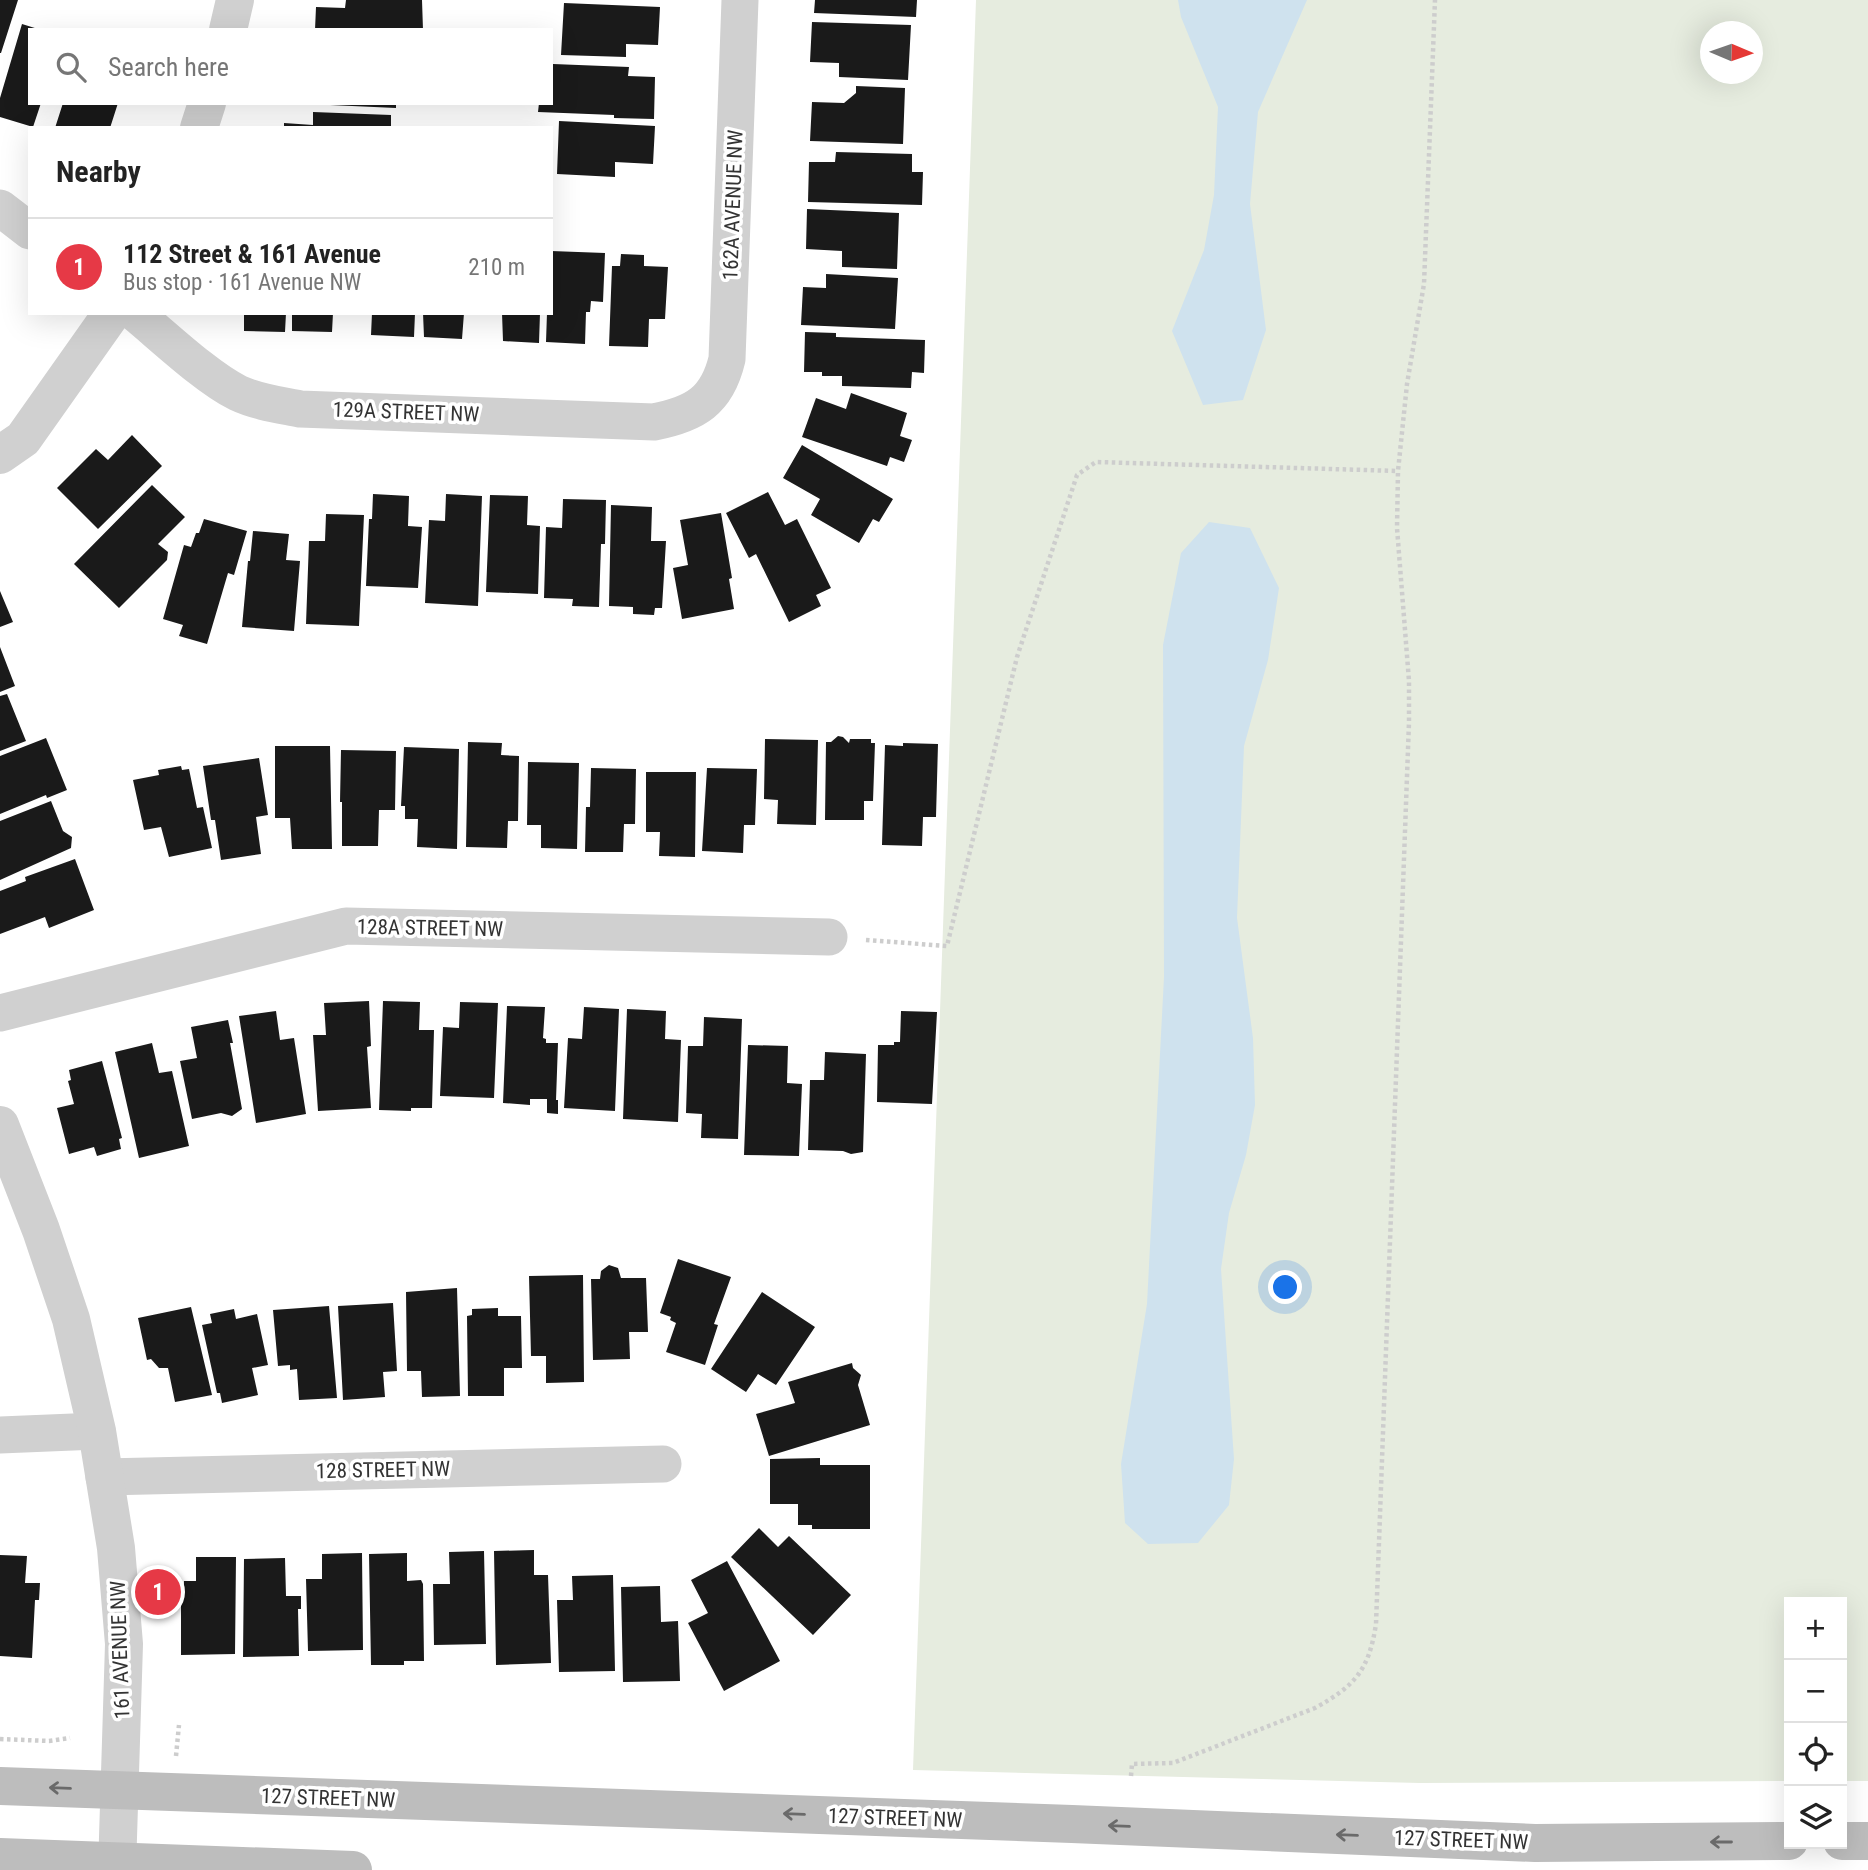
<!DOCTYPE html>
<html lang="en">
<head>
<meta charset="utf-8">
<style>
	:root { --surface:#fff; --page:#f6f6f6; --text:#222; --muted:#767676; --line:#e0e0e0; --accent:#e63946 }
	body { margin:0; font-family:"Roboto Condensed",sans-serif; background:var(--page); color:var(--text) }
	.controls { position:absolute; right:21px; bottom:21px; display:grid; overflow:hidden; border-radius:0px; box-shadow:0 7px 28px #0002 }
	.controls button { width:63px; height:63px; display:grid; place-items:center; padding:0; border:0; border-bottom:2px solid var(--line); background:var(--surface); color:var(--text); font:35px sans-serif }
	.compass { position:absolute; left:1700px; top:21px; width:63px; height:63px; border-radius:50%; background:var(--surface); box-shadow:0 7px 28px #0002; rotate:92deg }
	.you { position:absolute; left:1286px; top:1288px; width:24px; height:24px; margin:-18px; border:5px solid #fff; border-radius:50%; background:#1a73e8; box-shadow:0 0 0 10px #1a73e833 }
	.badge { display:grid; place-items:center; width:46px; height:46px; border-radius:50%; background:var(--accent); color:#fff; font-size:23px; font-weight:700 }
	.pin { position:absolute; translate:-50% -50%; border:4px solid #fff; box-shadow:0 2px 7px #0006 }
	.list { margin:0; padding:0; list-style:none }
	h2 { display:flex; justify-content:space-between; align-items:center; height:91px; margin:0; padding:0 28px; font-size:30px }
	h2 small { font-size:23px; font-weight:400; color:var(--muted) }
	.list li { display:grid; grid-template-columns:46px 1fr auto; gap:21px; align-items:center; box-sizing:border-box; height:98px; padding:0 28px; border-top:2px solid var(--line) }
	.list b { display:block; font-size:26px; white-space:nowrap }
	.list p { margin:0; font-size:23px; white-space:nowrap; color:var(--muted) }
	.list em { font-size:23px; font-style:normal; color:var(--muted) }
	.icon { flex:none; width:38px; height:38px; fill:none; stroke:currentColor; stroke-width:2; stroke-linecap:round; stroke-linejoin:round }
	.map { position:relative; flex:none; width:1868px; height:1870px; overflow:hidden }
	.search { position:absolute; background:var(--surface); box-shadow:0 7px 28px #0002; left:28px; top:28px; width:525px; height:77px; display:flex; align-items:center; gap:18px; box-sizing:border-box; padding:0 24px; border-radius:0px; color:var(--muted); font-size:26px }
	.panel { position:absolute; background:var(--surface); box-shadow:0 7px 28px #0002; left:28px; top:126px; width:525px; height:189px; border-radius:0px }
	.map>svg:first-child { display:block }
</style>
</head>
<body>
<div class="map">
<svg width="1868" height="1870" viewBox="0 0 1868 1870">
	<rect width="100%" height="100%" fill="#fff"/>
	<path fill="#e6ecdf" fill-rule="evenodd" d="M 976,0 L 1868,0 L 1868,1781 L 1842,1781 L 1842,1602 L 1789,1602 L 1789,1781 L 1420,1783 L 913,1770 ZM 1710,32 L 1752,32 L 1752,74 L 1710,74 Z"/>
	<path fill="#cfe2ee" d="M 1178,0 L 1307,0 L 1258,112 L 1250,204 L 1266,330 L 1243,400 L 1203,405 L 1172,331 L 1204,250 L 1214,195 L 1218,107 L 1181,17 Z
		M 1209,522 L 1250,528 L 1279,588 L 1268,660 L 1244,746 L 1237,918 L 1253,1038 L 1255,1105 L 1246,1155 L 1229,1213 L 1221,1269 L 1234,1459 L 1229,1505 L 1198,1543 L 1148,1544 L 1125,1523 L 1121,1464 L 1147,1304 L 1164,977 L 1163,645 L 1181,553 Z"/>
	<path fill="#1a1a1a" d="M 0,0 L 18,0 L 1,53 L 0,53 Z
		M 346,0 L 422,0 L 423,30 L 315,30 L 316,7 L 345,8 Z
		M 815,0 L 917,0 L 916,17 L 814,13 Z
		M 564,3 L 660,7 L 658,45 L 626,44 L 626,57 L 561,55 Z
		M 812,22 L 911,25 L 908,80 L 839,77 L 839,63 L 810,62 Z
		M 22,24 L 38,29 L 30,30 L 30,103 L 41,103 L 33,127 L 0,117 L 0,98 Z
		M 553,64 L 629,67 L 628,76 L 655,77 L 654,119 L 614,118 L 614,115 L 538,112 L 539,103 L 551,103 Z
		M 856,86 L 905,88 L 903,144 L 810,141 L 812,102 L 844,103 L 856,93 Z
		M 63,103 L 118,103 L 110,128 L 55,128 Z
		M 330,103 L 396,103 L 396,108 L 330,105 Z
		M 313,112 L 391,115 L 391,128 L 284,128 L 284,123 L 313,125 Z
		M 559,121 L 655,126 L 653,164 L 615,162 L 615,177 L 557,174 Z
		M 836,152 L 912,154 L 912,172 L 923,172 L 922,205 L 808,202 L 809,162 L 835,162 Z
		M 807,209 L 899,213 L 897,269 L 842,267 L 842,251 L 806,249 Z
		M 551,251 L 605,253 L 603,302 L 591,301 L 590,312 L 586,312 L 585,344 L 546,342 L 547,313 L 551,313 Z
		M 621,254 L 644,255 L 644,266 L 668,267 L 665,319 L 649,319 L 648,347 L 609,346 L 612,266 L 620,266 Z
		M 826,274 L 898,278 L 895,329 L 801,325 L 803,287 L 826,288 Z
		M 244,313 L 286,313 L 285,332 L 244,331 Z
		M 292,313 L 333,313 L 332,332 L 292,331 Z
		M 372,313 L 415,313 L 414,337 L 371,335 Z
		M 423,313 L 464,313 L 462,339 L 424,337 Z
		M 502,313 L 540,313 L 539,343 L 503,341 Z
		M 805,332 L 836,333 L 836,337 L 925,340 L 924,373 L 912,372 L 911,388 L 842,386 L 842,376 L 822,376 L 822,372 L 804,372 Z
		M 851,393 L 907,413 L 900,436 L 912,440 L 904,462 L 890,457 L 887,466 L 802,437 L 816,398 L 846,409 Z
		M 132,435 L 162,466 L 98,529 L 57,488 L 96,449 L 108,460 Z
		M 802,445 L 893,499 L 879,522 L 873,519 L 859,543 L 811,515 L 820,499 L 783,478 Z
		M 152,485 L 185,517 L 158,544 L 168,552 L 167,560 L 119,608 L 74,564 Z
		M 768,492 L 785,525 L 797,519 L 831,588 L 816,595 L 821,606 L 789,622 L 756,554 L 749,558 L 726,513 Z
		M 373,494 L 409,496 L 408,526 L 422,527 L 418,588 L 366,586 L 369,519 L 372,519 Z
		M 446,494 L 482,496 L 478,606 L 425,603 L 429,520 L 445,521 Z
		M 490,495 L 528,496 L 527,525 L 540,526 L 538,594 L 486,592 Z
		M 563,499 L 606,500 L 605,544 L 601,544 L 599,607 L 572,606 L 573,599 L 544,598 L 546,527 L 562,528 Z
		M 611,505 L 652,507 L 651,541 L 666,541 L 662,608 L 655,608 L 654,615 L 633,614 L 633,607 L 609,606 Z
		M 721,513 L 732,578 L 729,579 L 734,609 L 682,619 L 673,568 L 688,565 L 680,520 Z
		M 326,514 L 364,515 L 359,626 L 306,624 L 309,541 L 325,541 Z
		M 204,519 L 247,531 L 234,575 L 228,573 L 207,644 L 179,636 L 183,625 L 163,619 L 184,545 L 191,547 L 196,533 L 199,533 Z
		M 253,531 L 289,534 L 286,560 L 300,561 L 294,631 L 242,627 L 248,561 L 250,561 Z
		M 0,591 L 13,622 L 0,627 Z
		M 0,647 L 15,686 L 0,692 Z
		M 7,694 L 26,741 L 0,751 L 0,696 Z
		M 838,736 L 843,737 L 849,743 L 850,739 L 871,739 L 871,743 L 875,743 L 873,801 L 864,801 L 864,820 L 825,820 L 826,742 L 831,742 Z
		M 46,738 L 67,790 L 47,798 L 46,795 L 0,814 L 0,756 Z
		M 765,739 L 818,740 L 816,825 L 777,824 L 778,800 L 764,799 Z
		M 468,742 L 502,743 L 501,755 L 519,756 L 518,821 L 508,821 L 507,848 L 466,847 Z
		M 903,743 L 938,744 L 936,817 L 923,817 L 922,846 L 882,845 L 885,745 L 903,746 Z
		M 275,746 L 330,746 L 332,849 L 292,849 L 290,818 L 275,818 Z
		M 404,747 L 459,749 L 457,849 L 417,847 L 418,819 L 405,819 L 405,806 L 401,806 Z
		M 341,750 L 396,751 L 395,810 L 379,810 L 378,846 L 342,846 L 342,802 L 340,802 Z
		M 259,758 L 268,815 L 256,817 L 261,854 L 221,860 L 215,820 L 211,820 L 203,766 Z
		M 528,762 L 579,763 L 577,849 L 541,848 L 541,825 L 527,825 Z
		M 181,766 L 182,770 L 189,769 L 197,808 L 203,807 L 212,848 L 169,857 L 161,827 L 144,830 L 133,780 L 159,775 L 158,770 Z
		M 591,768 L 636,769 L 635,824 L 624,824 L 623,852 L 585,852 L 586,807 L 590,807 Z
		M 707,768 L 757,769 L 755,825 L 744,825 L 743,853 L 702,851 Z
		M 646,772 L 696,772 L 695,857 L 659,856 L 660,832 L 646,832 Z
		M 51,801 L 63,831 L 72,837 L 71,848 L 0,880 L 0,821 Z
		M 75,859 L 94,910 L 49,928 L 45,917 L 0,934 L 0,891 L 26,881 L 25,877 Z
		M 369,1001 L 371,1046 L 367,1047 L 371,1108 L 318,1111 L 313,1035 L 326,1035 L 324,1003 Z
		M 383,1001 L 420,1002 L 419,1030 L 434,1030 L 432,1108 L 411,1108 L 411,1111 L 379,1110 Z
		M 460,1002 L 498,1003 L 494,1098 L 440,1096 L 443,1027 L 459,1028 Z
		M 507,1006 L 545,1007 L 543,1038 L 546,1039 L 546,1043 L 558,1043 L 556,1100 L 558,1100 L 558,1114 L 547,1113 L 547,1099 L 530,1099 L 530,1105 L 503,1103 Z
		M 584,1007 L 619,1009 L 615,1111 L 564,1108 L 568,1038 L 582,1039 Z
		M 627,1009 L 666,1011 L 665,1039 L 681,1040 L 678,1122 L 623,1119 Z
		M 276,1011 L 280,1040 L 294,1038 L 306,1114 L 256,1123 L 239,1016 Z
		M 901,1011 L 937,1012 L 932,1104 L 877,1102 L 878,1045 L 894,1045 L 894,1042 L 900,1042 Z
		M 704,1017 L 742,1019 L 738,1139 L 701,1138 L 702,1114 L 686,1113 L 688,1046 L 703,1046 Z
		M 228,1020 L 233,1043 L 230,1043 L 242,1109 L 232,1116 L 221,1113 L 192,1119 L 180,1061 L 197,1058 L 191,1027 Z
		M 152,1043 L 159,1073 L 172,1071 L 189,1146 L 139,1158 L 115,1052 Z
		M 748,1045 L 788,1046 L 787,1083 L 802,1084 L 799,1156 L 744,1155 Z
		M 825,1052 L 866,1054 L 863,1152 L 851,1154 L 843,1151 L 808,1150 L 810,1080 L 824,1080 Z
		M 102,1061 L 122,1138 L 119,1139 L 121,1149 L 97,1156 L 94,1147 L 69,1154 L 57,1108 L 74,1104 L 68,1081 L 71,1080 L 69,1070 Z
		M 678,1259 L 731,1277 L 714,1324 L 718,1325 L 705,1365 L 666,1352 L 676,1323 L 670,1320 L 671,1317 L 660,1313 Z
		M 609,1265 L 618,1268 L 621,1278 L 646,1278 L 648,1332 L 629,1332 L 630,1359 L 593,1360 L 591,1279 L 600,1279 L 601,1271 Z
		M 583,1275 L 584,1382 L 546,1383 L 546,1356 L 531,1356 L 529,1276 Z
		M 457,1288 L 460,1396 L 422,1397 L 421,1371 L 407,1371 L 406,1292 Z
		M 762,1292 L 815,1327 L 776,1385 L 758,1374 L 746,1392 L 711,1369 Z
		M 393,1303 L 397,1371 L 383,1372 L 385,1397 L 343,1400 L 338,1306 Z
		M 329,1306 L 337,1398 L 299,1400 L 297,1369 L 290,1370 L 290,1365 L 278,1366 L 273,1310 Z
		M 191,1307 L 212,1395 L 175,1402 L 168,1368 L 159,1368 L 151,1359 L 147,1360 L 138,1318 Z
		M 498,1308 L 498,1316 L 521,1316 L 522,1368 L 504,1368 L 504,1396 L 468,1396 L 467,1316 L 472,1315 L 472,1309 Z
		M 234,1309 L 236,1319 L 257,1314 L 268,1365 L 252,1368 L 258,1395 L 222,1403 L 220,1393 L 217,1393 L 202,1325 L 212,1323 L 210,1314 Z
		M 852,1363 L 853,1368 L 861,1375 L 858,1385 L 870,1425 L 769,1456 L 756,1414 L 795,1403 L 788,1382 Z
		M 820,1458 L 820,1465 L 870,1465 L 870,1529 L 812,1529 L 812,1525 L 798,1525 L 798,1504 L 770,1504 L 770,1459 Z
		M 759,1528 L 778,1547 L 789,1536 L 851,1595 L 813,1635 L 731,1557 Z
		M 534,1550 L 534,1575 L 548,1575 L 551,1663 L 496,1665 L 494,1551 Z
		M 484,1551 L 486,1644 L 434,1645 L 433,1584 L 450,1584 L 449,1552 Z
		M 362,1553 L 363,1650 L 308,1651 L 306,1579 L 322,1579 L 322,1554 Z
		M 407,1553 L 407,1581 L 421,1580 L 423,1584 L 424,1661 L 404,1661 L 404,1665 L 371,1665 L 369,1554 Z
		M 0,1555 L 27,1556 L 25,1583 L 40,1583 L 39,1600 L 35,1600 L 32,1658 L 0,1656 Z
		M 196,1557 L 236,1557 L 235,1654 L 181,1655 L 181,1595 L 184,1595 L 184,1581 L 196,1581 Z
		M 285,1558 L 286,1596 L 301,1596 L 301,1609 L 298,1609 L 299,1656 L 243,1657 L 244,1559 Z
		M 727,1561 L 780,1661 L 724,1691 L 688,1623 L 708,1613 L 691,1580 Z
		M 613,1575 L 615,1671 L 559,1672 L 557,1600 L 573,1600 L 572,1576 Z
		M 660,1586 L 661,1622 L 678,1621 L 680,1681 L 623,1682 L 621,1587 Z"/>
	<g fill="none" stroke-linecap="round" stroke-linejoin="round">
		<path stroke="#cdcdcd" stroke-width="4.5" stroke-dasharray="3.5 3.5" stroke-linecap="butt" d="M 866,940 L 947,946 L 1017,657 L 1077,475 L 1096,462 L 1398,471
			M 0,1739 L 49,1741 L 70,1738
			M 176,1756 L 179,1725
			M 1131,1776 L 1132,1764 L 1173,1763 L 1315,1708 C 1355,1686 1369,1670 1376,1624 L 1409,722 L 1409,681 L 1397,528 L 1398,471 L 1407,384 L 1424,284 L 1435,0"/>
		<path stroke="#d0d0d0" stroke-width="37" d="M 0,208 L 30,231
			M 135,313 C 164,337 206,377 238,393 C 257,402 280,405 300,409 L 654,422 C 695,414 717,401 727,359 L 740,0
			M 0,1013 L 346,926 L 829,937
			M 0,1435 L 97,1431
			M 104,1477 L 663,1464"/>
		<path stroke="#d0d0d0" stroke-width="38" d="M 228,30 L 235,0
			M 199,128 L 207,103
			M 0,455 L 23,439 L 112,313
			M 0,1125 L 41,1230 L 71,1319 L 97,1431 L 116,1548 L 124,1644 L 117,1870"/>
		<path stroke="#bdbdbd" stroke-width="38" d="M 0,1786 L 1072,1824 L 1535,1843 L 1789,1841
			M 1842,1841 L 1868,1841
			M 0,1857 L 353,1870"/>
	</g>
	<defs><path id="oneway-shaft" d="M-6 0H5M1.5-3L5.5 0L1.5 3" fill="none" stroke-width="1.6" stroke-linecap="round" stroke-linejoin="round" transform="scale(1.75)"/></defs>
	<g stroke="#6a6a6a">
		<use href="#oneway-shaft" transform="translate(60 1788) rotate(-178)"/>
		<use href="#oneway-shaft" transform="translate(794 1814) rotate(-178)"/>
		<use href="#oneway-shaft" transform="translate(1119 1826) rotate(-178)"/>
		<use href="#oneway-shaft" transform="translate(1347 1835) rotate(-178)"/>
		<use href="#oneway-shaft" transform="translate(1721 1842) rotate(180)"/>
	</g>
	<g text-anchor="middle" stroke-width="7" stroke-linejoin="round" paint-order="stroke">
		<g font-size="21" fill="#333" stroke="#fff">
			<text transform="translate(733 205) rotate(-88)" y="7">162A AVENUE NW</text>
			<text transform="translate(406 412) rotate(2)" y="7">129A STREET NW</text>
			<text transform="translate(430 928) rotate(1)" y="7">128A STREET NW</text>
			<text transform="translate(383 1470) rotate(-1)" y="7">128 STREET NW</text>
			<text transform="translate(120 1650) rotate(-92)" y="7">161 AVENUE NW</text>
			<text transform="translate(328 1798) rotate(2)" y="7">127 STREET NW</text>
			<text transform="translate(895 1818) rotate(2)" y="7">127 STREET NW</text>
			<text transform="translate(1461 1840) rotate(2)" y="7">127 STREET NW</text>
		</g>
	</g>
</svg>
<div class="controls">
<button>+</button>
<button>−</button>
<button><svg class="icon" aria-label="locate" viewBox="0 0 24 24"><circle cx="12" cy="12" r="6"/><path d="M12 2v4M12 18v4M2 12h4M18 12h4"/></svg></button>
<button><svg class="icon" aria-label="layers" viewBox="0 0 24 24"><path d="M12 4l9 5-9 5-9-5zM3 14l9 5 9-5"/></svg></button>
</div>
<svg class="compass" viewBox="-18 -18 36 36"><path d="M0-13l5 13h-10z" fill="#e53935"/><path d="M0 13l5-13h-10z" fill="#767676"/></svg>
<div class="you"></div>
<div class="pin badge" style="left:158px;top:1592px">1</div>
<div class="search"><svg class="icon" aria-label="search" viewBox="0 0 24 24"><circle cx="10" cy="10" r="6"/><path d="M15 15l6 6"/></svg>Search here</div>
<section class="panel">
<h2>Nearby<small></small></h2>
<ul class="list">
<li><span class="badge">1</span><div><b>112 Street &amp; 161 Avenue</b><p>Bus stop · 161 Avenue NW</p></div><em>210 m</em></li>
</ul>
</section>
</div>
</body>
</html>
